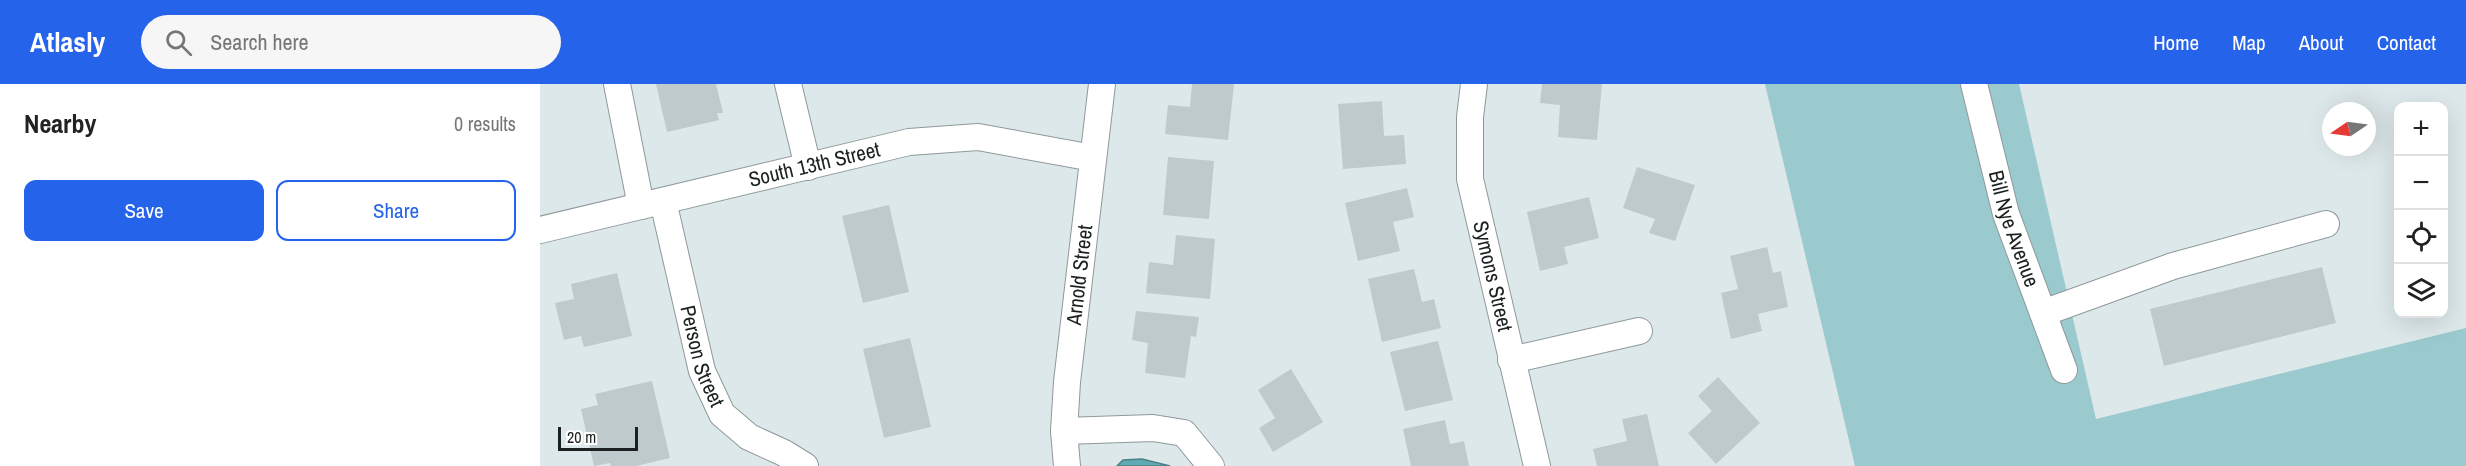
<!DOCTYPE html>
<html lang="en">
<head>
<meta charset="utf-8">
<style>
	:root { --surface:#fff; --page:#f6f6f6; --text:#222; --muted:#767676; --line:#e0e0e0; --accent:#2563eb }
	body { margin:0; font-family:"Archivo Narrow",sans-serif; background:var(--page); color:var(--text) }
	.controls { position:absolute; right:18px; top:18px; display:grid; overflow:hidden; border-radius:12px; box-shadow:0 6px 24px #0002 }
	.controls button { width:54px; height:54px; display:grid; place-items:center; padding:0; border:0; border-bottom:2px solid var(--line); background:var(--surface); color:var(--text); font:30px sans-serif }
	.compass { position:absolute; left:1782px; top:18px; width:54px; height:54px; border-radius:50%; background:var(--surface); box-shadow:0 6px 24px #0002; rotate:257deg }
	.scale { position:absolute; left:18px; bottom:15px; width:80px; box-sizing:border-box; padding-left:6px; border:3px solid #1b2020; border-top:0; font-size:16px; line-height:21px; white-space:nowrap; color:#1b2020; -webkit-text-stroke:4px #fff; paint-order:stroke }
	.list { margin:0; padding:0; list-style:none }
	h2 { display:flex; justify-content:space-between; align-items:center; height:78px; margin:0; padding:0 24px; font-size:26px }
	h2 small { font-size:20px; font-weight:400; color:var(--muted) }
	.actions { display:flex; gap:12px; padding:18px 24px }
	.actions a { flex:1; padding:14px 0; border:2px solid var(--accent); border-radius:12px; text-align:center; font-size:21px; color:var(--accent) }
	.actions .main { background:var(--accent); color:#fff }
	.icon { flex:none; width:33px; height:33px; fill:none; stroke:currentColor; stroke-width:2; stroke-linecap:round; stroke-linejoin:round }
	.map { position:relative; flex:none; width:1926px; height:382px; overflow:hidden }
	header { display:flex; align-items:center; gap:36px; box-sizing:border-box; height:84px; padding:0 30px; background:var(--accent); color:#fff }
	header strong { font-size:28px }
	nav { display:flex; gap:33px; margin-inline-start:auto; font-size:21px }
	.search { width:420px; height:54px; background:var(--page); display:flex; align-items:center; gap:15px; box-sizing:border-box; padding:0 21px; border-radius:33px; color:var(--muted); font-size:22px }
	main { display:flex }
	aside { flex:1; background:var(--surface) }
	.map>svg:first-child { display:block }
</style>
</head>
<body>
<header>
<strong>Atlasly</strong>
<div class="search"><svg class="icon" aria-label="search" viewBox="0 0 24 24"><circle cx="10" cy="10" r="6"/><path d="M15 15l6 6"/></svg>Search here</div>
<nav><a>Home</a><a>Map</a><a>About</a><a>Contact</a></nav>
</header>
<main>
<aside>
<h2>Nearby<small>0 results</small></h2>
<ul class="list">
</ul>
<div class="actions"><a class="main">Save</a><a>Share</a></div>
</aside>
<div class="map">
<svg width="1926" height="382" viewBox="0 0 1926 382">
	<rect width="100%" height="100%" fill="#dde8ea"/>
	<path fill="#9ac9ce" d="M 1225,0 L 1479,0 L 1556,335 L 1926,244 L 1926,382 L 1315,382 Z"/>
	<path fill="#5fabb4" stroke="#4b8188" stroke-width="1.5" d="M 602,375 L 630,382 L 577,382 L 583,376 Z"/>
	<path fill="#bfcacc" d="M 116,0 L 176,0 L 183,29 L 177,29 L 179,36 L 127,48 Z
		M 652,0 L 694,0 L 688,56 L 625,50 L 628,21 L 650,23 Z
		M 1002,0 L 1062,0 L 1057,56 L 1018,53 L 1020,21 L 1000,19 Z
		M 842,17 L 844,52 L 864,51 L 866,80 L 803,85 L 798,20 Z
		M 628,73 L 674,77 L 669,135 L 623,131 Z
		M 1097,83 L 1155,101 L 1135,157 L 1109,149 L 1115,135 L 1083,124 Z
		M 867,104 L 874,133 L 853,138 L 860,167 L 818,177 L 805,119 Z
		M 1049,113 L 1059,154 L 1024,163 L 1028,180 L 1000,187 L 987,128 Z
		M 349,121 L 369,208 L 323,219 L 302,132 Z
		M 636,151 L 675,155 L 670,215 L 606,209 L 609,178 L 633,181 Z
		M 1227,163 L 1233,189 L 1241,187 L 1248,223 L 1218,230 L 1222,247 L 1191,255 L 1181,209 L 1198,205 L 1190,172 Z
		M 1782,183 L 1796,239 L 1624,282 L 1610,225 Z
		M 874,185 L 882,218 L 894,215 L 901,244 L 842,258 L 828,195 Z
		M 77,189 L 92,252 L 44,263 L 41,252 L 24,256 L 15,219 L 34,215 L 31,200 Z
		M 596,227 L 659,233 L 656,253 L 651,252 L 645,294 L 605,289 L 608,259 L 592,256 Z
		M 370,254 L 391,343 L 344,354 L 323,265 Z
		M 898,257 L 913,316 L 865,327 L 850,268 Z
		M 751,285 L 783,338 L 733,368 L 719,344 L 735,334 L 718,306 Z
		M 1178,293 L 1220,339 L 1176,380 L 1148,349 L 1172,327 L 1158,312 Z
		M 112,297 L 130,374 L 96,382 L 71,382 L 70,379 L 54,382 L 41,325 L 58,321 L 55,310 Z
		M 1107,330 L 1119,382 L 1057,382 L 1053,365 L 1087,357 L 1082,335 Z
		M 905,336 L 910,360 L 924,357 L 929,382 L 871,382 L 863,345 Z"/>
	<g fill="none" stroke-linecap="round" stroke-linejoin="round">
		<g stroke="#8f999b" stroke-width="28">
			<g id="minor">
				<path d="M 77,0 L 101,122"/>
				<path d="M 248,0 L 268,83"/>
				<path id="s1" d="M 934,0 L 930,33 L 930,95 L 997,382"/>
				<path id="s2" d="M 1434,0 L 1466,130 L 1524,286"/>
				<path id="s3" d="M 123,117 L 162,287 L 182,330 L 209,353 L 244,369 L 265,382"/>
				<path id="s4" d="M 0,146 L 369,58 L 438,53 L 553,74"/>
				<path d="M 1503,229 L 1633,182 L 1786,140"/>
				<path d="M 971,276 L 1099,247"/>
				<path d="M 524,347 L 613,344 L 644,349 L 671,382"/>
				<path id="s5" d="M 527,382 L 524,347 L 527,298 L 562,0"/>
			</g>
		</g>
		<use href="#minor" stroke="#fff" stroke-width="26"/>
	</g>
	<g text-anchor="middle" stroke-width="4.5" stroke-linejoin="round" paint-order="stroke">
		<g font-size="21" fill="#1b2020" stroke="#fff">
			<text dy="7" stroke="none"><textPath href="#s4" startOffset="282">South 13th Street</textPath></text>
			<text dy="7" stroke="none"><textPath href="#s2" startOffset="150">Bill Nye Avenue</textPath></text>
			<text dy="7" stroke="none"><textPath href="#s5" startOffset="192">Arnold Street</textPath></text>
			<text dy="7" stroke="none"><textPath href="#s1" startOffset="195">Symons Street</textPath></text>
			<text dy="7" stroke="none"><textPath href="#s3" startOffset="160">Person Street</textPath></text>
		</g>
	</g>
</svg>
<div class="controls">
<button>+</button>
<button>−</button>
<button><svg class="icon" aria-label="locate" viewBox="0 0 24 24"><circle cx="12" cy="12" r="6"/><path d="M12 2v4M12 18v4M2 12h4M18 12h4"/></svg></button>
<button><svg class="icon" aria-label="layers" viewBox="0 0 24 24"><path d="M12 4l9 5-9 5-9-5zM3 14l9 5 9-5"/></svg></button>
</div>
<svg class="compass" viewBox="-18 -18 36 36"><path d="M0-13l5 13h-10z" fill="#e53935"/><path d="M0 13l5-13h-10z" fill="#767676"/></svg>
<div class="scale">20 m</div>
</div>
</main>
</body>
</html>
